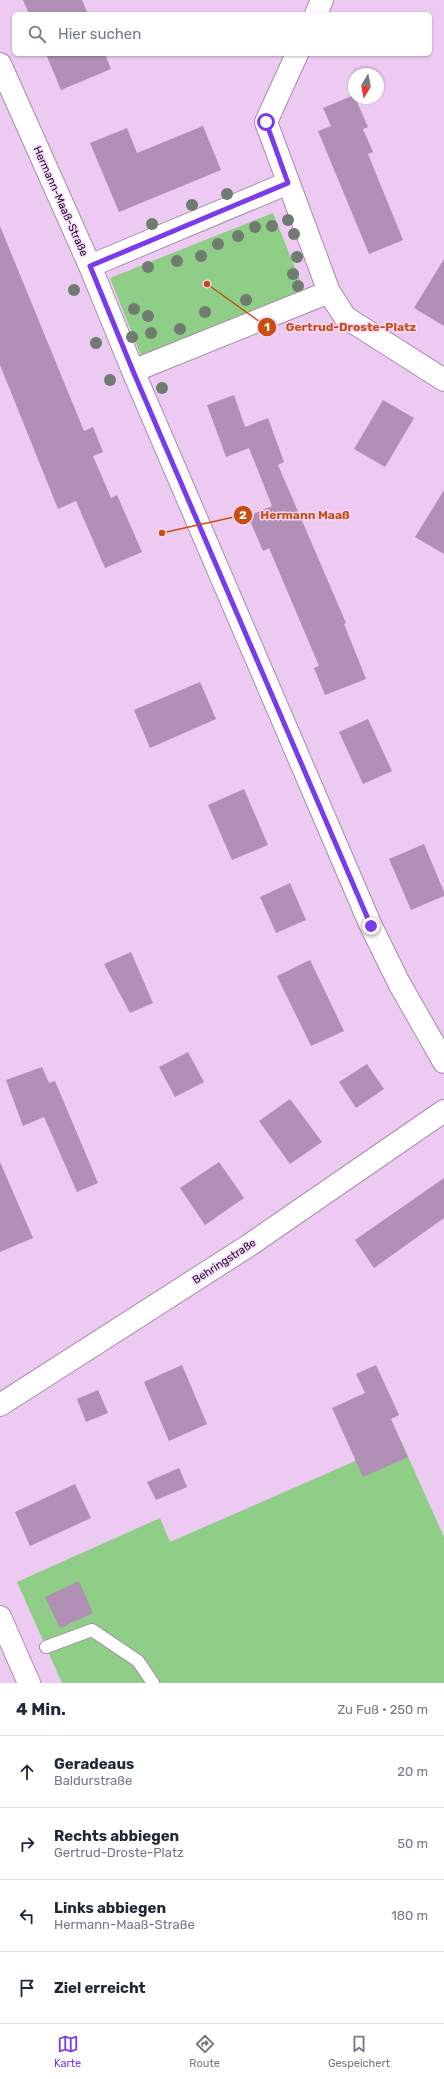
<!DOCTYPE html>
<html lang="de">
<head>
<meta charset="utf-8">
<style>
	:root { --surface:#fff; --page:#f6f6f7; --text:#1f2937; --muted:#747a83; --line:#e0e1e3; --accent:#7c3aed }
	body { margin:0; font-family:Rubik,sans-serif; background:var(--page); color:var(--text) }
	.compass { position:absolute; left:348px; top:68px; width:36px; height:36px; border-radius:50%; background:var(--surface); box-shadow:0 1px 3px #0004; rotate:190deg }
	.stop { position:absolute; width:12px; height:12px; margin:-9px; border:3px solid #7c3aed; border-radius:50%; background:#fff }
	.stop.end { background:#7c3aed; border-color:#fff; box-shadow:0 1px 4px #0008 }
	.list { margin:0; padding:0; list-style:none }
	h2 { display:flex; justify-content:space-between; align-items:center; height:52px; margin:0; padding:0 16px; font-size:17px }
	h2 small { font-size:13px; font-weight:400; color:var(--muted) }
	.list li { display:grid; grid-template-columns:26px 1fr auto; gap:12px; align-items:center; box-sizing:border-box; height:72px; padding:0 16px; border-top:1px solid var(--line) }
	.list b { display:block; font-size:15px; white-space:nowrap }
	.list p { margin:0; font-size:13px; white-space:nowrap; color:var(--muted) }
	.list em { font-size:13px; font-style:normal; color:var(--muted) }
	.icon { flex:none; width:22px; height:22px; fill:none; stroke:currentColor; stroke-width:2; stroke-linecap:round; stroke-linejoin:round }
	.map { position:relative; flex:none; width:444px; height:1683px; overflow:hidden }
	.search { position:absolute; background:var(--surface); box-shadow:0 1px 3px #0004; left:12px; right:12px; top:12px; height:44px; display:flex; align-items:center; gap:10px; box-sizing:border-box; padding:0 14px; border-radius:6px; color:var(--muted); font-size:15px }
	.sheet { height:340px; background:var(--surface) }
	nav { display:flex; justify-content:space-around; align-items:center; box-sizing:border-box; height:56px; border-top:1px solid var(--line); background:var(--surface); font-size:11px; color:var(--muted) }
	nav a { display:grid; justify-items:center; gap:2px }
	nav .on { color:var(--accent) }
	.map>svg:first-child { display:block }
</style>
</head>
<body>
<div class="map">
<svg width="444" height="1683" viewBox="0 0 444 1683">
	<rect width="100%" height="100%" fill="#eccaf1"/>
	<path fill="#8fce86" d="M 273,213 L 304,290 L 141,356 L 110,278 Z
		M 401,1441 L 444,1537 L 444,1683 L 62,1683 L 17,1582 L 160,1518 L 170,1542 Z"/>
	<path fill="#b090b5" d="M 23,0 L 82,0 L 88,14 L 29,14 Z
		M 46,54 L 105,54 L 111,69 L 61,90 Z
		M 354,95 L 368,127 L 363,129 L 373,152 L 368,154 L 403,240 L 369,254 L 318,131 L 331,126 L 323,108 Z
		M 203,126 L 221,170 L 119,212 L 90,143 L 127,128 L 137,153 Z
		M 0,226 L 84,431 L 93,427 L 103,452 L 93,456 L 111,498 L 117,495 L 142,552 L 105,568 L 76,501 L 58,509 L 0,365 Z
		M 444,259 L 444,326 L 414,308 Z
		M 234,395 L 245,427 L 268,418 L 284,462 L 278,465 L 346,623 L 344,624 L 366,679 L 325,695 L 314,668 L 319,666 L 269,548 L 263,551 L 248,516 L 272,506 L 249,448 L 226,457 L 207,405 Z
		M 383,400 L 414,418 L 385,467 L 354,449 Z
		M 444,490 L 444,554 L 415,537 Z
		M 200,682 L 216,719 L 150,748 L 134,710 Z
		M 368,719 L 392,771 L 363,784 L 339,732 Z
		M 244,789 L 268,845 L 232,860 L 208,805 Z
		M 424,844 L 444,892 L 444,896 L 411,910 L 389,859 Z
		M 290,883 L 306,920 L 276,933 L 260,897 Z
		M 131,952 L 153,1003 L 130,1013 L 104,964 Z
		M 310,960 L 344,1031 L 311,1046 L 277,976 Z
		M 188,1052 L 204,1082 L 175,1097 L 159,1067 Z
		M 367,1064 L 384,1089 L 356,1108 L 339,1082 Z
		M 42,1067 L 49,1083 L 55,1081 L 98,1183 L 77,1192 L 44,1117 L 23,1126 L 6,1080 Z
		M 290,1099 L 322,1142 L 290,1164 L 259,1121 Z
		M 0,1162 L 33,1238 L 0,1252 Z
		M 219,1162 L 244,1198 L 205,1225 L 180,1188 Z
		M 444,1178 L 444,1218 L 374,1268 L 355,1240 Z
		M 182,1365 L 207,1424 L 169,1441 L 144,1382 Z
		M 376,1365 L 399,1415 L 391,1419 L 408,1457 L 363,1477 L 332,1408 L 365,1393 L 356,1374 Z
		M 98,1390 L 108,1413 L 86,1422 L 77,1399 Z
		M 179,1468 L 187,1487 L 156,1500 L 147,1482 Z
		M 75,1484 L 91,1518 L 30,1546 L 15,1512 Z
		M 79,1581 L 93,1613 L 60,1628 L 45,1597 Z"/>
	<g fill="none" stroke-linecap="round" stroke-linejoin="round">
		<g stroke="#aa8aaf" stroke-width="14">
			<path id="lane" d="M 46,1647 L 92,1630 L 138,1661 L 153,1683"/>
		</g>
		<g stroke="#aa8aaf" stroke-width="24">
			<path id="street" d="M 316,14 L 322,0
				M 297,54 L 266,122 L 329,292 L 345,317 L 444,380
				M 0,64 L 90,266 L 133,371 L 371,926 L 399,983 L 444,1062
				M 90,266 L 288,183
				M 133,371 L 329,292
				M 0,1617 L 29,1683"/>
		</g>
		<g stroke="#aa8aaf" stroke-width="24">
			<path id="secondary" d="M 0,1405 L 248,1246 L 444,1111"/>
		</g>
		<use href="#lane" stroke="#fff" stroke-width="12"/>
		<use href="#street" stroke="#fff" stroke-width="22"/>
		<use href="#secondary" stroke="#fff" stroke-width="22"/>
	</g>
	<g fill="#707c6f">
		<circle cx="227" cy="194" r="6"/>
		<circle cx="192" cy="205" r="6"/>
		<circle cx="288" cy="220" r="6"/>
		<circle cx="152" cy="224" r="6"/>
		<circle cx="272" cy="226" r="6"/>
		<circle cx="255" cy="227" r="6"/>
		<circle cx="294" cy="234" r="6"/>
		<circle cx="238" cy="236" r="6"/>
		<circle cx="218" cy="244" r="6"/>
		<circle cx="201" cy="256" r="6"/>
		<circle cx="297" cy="257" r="6"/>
		<circle cx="177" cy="261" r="6"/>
		<circle cx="148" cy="267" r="6"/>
		<circle cx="293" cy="274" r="6"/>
		<circle cx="298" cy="286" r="6"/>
		<circle cx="74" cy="290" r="6"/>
		<circle cx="246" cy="300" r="6"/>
		<circle cx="134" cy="309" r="6"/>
		<circle cx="205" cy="312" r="6"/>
		<circle cx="148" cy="316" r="6"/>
		<circle cx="180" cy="329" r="6"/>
		<circle cx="151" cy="333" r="6"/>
		<circle cx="132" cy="337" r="6"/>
		<circle cx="96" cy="343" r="6"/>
		<circle cx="110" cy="380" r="6"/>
		<circle cx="162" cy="388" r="6"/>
	</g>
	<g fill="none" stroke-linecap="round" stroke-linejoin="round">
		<path stroke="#7c3aed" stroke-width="5" d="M 266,122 L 288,183 L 90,266 L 133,371 L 371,926"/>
	</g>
	<g text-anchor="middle" stroke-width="3" stroke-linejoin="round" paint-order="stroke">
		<g font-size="11" fill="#1b0f1d" stroke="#f9d7ff">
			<text transform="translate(61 201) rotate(66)" y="4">Hermann-Maaß-Straße</text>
			<text transform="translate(224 1261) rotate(-33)" y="4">Behringstraße</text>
		</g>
	</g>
	<path fill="none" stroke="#c94e0f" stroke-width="1.5" d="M207 284L267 327M162 533L243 515"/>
	<g fill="#c94e0f" stroke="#f9d7ff" stroke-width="1.5">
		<circle cx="207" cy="284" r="4"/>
		<circle cx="162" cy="533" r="4"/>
		<circle cx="267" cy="327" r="10"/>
		<circle cx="243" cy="515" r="10"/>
	</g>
	<g font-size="12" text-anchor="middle" font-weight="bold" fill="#fff">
		<text x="267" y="331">1</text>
		<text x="243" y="519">2</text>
	</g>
	<g font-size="12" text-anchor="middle" font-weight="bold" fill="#c94e0f" stroke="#f9d7ff" stroke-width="3" stroke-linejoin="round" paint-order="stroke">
		<text x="351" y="331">Gertrud-Droste-Platz</text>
		<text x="305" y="519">Hermann Maaß</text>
	</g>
</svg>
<svg class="compass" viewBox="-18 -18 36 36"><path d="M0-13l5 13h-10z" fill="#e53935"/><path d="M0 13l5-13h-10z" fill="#747a83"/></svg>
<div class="stop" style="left:266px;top:122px"></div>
<div class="stop end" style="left:371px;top:926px"></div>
<div class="search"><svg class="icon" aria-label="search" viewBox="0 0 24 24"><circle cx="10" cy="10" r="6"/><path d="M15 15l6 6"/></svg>Hier suchen</div>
</div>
<section class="sheet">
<h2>4 Min.<small>Zu Fuß · 250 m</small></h2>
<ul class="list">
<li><svg class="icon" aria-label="ahead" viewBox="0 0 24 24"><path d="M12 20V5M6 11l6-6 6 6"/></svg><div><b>Geradeaus</b><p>Baldurstraße</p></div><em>20 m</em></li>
<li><svg class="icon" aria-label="right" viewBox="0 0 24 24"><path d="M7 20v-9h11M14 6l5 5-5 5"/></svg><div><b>Rechts abbiegen</b><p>Gertrud-Droste-Platz</p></div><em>50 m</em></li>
<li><svg class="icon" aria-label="left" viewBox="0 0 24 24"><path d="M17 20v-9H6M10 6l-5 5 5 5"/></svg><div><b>Links abbiegen</b><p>Hermann-Maaß-Straße</p></div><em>180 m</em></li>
<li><svg class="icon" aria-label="arrive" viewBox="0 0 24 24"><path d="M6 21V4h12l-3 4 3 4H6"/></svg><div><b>Ziel erreicht</b></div></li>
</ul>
</section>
<nav>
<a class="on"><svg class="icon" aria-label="map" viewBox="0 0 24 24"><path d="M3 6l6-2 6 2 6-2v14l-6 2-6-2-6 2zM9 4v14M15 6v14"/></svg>Karte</a>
<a><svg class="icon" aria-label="directions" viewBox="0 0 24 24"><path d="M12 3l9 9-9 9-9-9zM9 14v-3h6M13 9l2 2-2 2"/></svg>Route</a>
<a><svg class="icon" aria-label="saved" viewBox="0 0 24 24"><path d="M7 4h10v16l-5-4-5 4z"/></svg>Gespeichert</a>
</nav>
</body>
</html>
